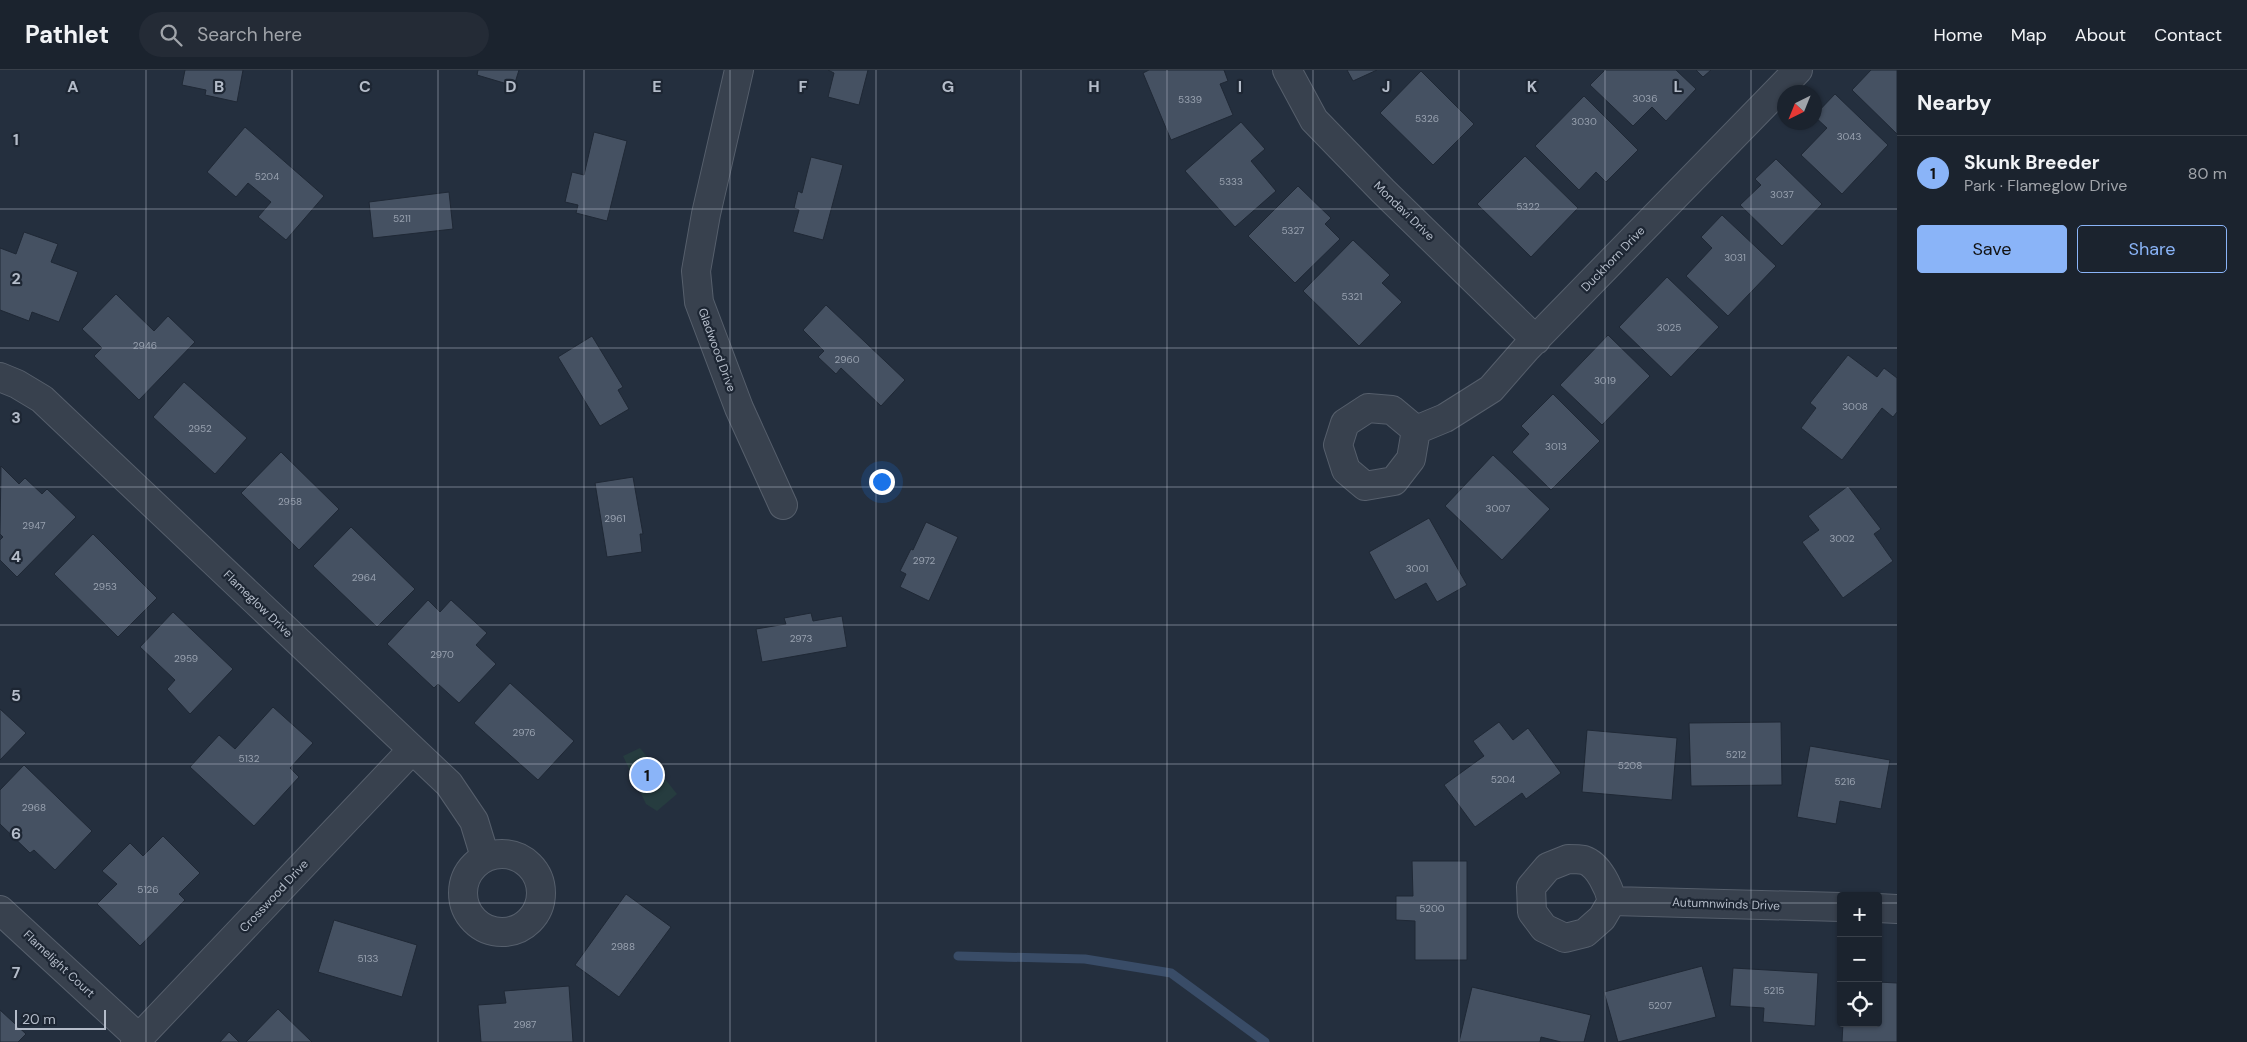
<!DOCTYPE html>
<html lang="en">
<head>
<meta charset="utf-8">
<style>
	:root { --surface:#1b232e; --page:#242b36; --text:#f1f3f6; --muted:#a0a4aa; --line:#39404a; --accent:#8ab4f8 }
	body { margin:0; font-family:"DM Sans",sans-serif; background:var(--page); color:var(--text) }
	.controls { position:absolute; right:15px; bottom:15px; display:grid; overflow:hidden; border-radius:5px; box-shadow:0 1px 4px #0004 }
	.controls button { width:45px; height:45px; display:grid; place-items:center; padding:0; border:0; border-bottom:1px solid var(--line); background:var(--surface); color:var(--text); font:25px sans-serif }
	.compass { position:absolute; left:1777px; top:15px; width:45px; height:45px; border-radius:50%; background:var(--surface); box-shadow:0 1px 4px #0004; rotate:223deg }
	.scale { position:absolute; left:15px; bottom:12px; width:91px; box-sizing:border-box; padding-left:5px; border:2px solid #b4bcc9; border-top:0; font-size:14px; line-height:18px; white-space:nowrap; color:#b4bcc9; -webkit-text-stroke:4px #1d2633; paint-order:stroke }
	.you { position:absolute; left:881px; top:411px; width:18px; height:18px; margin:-12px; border:4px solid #fff; border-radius:50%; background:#1a73e8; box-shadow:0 0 0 8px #1a73e833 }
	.badge { display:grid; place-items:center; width:32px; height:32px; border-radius:50%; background:var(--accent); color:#111; font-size:16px; font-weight:700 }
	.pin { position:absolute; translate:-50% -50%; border:2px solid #fff; box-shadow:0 1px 5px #0006 }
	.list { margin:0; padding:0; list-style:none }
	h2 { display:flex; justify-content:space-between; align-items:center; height:65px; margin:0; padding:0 20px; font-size:21px }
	h2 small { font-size:16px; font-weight:400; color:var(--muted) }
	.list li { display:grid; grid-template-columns:32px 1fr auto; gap:15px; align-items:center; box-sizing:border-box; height:75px; padding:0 20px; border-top:1px solid var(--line) }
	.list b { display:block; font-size:19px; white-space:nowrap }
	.list p { margin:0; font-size:16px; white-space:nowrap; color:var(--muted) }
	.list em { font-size:16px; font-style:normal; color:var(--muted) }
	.actions { display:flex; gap:10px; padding:15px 20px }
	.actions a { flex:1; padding:11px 0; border:1px solid var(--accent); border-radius:5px; text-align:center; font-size:18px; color:var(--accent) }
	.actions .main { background:var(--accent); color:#111 }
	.icon { flex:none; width:28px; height:28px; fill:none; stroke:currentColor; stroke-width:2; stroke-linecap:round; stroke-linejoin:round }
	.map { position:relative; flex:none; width:1897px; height:972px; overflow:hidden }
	header { display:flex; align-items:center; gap:30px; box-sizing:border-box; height:70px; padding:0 25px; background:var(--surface); border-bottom:1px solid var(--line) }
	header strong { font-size:24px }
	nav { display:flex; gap:28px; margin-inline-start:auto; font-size:18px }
	.search { width:350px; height:45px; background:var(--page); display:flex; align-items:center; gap:12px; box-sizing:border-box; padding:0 18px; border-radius:28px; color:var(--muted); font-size:19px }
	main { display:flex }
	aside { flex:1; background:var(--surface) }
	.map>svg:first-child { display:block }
</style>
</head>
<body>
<header>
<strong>Pathlet</strong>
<div class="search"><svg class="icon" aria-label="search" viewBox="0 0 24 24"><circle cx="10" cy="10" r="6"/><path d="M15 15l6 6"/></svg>Search here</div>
<nav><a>Home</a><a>Map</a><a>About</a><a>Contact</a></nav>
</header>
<main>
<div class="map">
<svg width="1897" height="972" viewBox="0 0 1897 972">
	<rect width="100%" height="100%" fill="#242f3e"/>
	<path fill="#263c3f" d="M 640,678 L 677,724 L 657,741 L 646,734 L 623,686 Z"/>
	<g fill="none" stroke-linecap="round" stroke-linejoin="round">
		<path stroke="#394c67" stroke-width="9" d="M 958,886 L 1085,889 L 1171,903 L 1265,972"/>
	</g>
	<path fill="#455162" stroke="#1f2835" d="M 185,0 L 243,0 L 237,32 L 205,25 L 206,20 L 182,15 Z
		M 478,0 L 519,0 L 514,16 L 477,5 Z
		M 828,0 L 868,0 L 859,35 L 828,27 L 834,3 Z
		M 1149,0 L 1224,0 L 1228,11 L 1220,14 L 1233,45 L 1171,70 L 1143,3 Z
		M 1347,0 L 1377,0 L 1353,11 Z
		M 1605,0 L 1676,0 L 1696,19 L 1666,51 L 1652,37 L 1633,56 L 1590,15 Z
		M 1696,0 L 1711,0 L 1703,7 Z
		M 1871,0 L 1897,0 L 1897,64 L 1852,20 Z
		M 1421,1 L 1474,54 L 1433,95 L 1380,43 Z
		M 1835,24 L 1888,75 L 1842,124 L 1801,85 L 1827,58 L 1814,46 Z
		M 1584,26 L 1638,80 L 1606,112 L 1596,102 L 1579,120 L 1535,76 Z
		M 1241,52 L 1265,79 L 1251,91 L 1276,121 L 1235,157 L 1185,101 Z
		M 245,57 L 324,126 L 286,170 L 258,147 L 271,132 L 248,113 L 236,127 L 207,102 Z
		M 594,62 L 627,71 L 607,151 L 576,143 L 578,135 L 565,132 L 572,102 L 584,105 Z
		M 1525,86 L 1578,138 L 1531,187 L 1477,134 Z
		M 811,87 L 843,95 L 823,170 L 793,162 L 799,140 L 794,138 L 798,121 L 802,123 Z
		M 1776,89 L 1822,134 L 1782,176 L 1740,135 L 1761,115 L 1755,109 Z
		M 1298,116 L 1331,148 L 1325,154 L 1340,169 L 1295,213 L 1248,166 Z
		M 449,122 L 453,159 L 373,168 L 369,132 Z
		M 1722,145 L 1776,196 L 1728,246 L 1686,206 L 1712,178 L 1701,167 Z
		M 24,162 L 58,174 L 51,192 L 78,202 L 59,252 L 32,242 L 29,251 L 0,240 L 0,178 L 16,184 Z
		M 1353,170 L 1390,205 L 1382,213 L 1402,232 L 1359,276 L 1303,221 Z
		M 1667,207 L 1719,257 L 1671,307 L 1619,257 Z
		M 116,224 L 154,261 L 168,246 L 195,272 L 139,330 L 94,286 L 102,278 L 82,259 Z
		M 826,235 L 905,310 L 881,336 L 841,298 L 836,304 L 818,287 L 824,281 L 803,260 Z
		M 1608,265 L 1650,306 L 1602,355 L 1560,315 Z
		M 592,266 L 623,317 L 618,320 L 629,339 L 600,356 L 558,287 Z
		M 1848,285 L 1877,307 L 1884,298 L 1897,308 L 1897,342 L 1893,347 L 1882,338 L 1842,390 L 1801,358 L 1816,338 L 1810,333 Z
		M 184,312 L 247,368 L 215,404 L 153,347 Z
		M 1553,324 L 1600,371 L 1551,420 L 1512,382 L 1529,364 L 1521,356 Z
		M 281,382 L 339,439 L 299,480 L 241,423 Z
		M 1493,385 L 1550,439 L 1502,490 L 1445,436 Z
		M 1,396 L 19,414 L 25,408 L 42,424 L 47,419 L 76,447 L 17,507 L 0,490 L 0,470 L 3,467 L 0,464 Z
		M 633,407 L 643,464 L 640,464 L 642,482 L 607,487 L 595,413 Z
		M 1848,416 L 1881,459 L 1874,464 L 1893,491 L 1843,528 L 1802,472 L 1819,460 L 1808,446 Z
		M 1429,448 L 1467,515 L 1437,532 L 1426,513 L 1395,530 L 1369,482 Z
		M 926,452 L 958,467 L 929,531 L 900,517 L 906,504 L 900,501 L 911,479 L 913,480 Z
		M 351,457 L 415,519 L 377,557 L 313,496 Z
		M 93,464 L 157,528 L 118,567 L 54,504 Z
		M 428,530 L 440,542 L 451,530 L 487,563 L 476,575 L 496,594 L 459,633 L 438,614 L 434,618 L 387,574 Z
		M 173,542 L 233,599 L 190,644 L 167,619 L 175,610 L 140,577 Z
		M 811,543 L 813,551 L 842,546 L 847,577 L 762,592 L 756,559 L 786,554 L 784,548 Z
		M 510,613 L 574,671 L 538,710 L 474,653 Z
		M 273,637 L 313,673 L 290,698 L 299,707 L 254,756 L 190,697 L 219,665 L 235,679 Z
		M 0,639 L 26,663 L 0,690 Z
		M 1499,652 L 1513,670 L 1528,658 L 1561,703 L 1526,729 L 1522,723 L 1475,757 L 1444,715 L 1484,686 L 1473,671 Z
		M 1781,652 L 1782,715 L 1691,716 L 1689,653 Z
		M 1587,660 L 1677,668 L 1672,730 L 1582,722 Z
		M 1810,676 L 1890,690 L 1881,739 L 1840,731 L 1836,754 L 1797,747 Z
		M 24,695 L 92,761 L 55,800 L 34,780 L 30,783 L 0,754 L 0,720 Z
		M 163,766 L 200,803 L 179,824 L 185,830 L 140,876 L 97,834 L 117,814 L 102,801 L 130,773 L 143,786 Z
		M 1412,791 L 1467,791 L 1467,890 L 1415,890 L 1415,851 L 1396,850 L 1396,826 L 1413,826 Z
		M 626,824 L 671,857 L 619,927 L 575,895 Z
		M 334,850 L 417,875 L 402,927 L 318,902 Z
		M 1702,896 L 1716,947 L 1618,972 L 1604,922 Z
		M 1733,898 L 1818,903 L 1815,956 L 1763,952 L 1764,938 L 1730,936 Z
		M 1878,912 L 1897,913 L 1897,972 L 1842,972 L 1843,953 L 1878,953 Z
		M 569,916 L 573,972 L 481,972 L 478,935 L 506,933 L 504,921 Z
		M 1472,917 L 1591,945 L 1584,972 L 1561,972 L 1541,967 L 1540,972 L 1459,972 Z
		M 278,939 L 312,972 L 246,972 Z
		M 0,940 L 26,964 L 18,972 L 0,972 Z
		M 229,962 L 239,972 L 220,972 Z"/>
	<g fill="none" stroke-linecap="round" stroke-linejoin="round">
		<g stroke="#565f6c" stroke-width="30">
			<path id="street" d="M 739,0 L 706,144 L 696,201 L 699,232 L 739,338 L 783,435
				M 1287,0 L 1314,50 L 1383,121 L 1536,270
				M 0,307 L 17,314 L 42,329 L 449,714 L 474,751 L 485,787
				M 1368,338 L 1392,340 L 1416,360 L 1411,389 L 1394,411 L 1365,416 L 1346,400 L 1338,375 L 1345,353 Z
				M 1416,360 L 1445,348 L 1491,319 L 1526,279 L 1798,0
				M463 823a39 39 0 1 1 78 0a39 39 0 1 1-78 0Z
				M 1568,789 C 1573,789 1579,789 1584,790 C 1599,795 1609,818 1612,831 L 1602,848 L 1585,863 L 1565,868 L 1544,858 L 1532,842 L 1531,817 L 1548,797 Z
				M 1612,831 L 1841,837
				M 1878,838 L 1897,839
				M 0,840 L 139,968
				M 135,972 L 412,680"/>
		</g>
		<use href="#street" stroke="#38414e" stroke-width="28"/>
	</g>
	<path fill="none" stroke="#b4bcc9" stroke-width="1" stroke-opacity="0.55" d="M 146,0 L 146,972M 292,0 L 292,972M 438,0 L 438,972M 584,0 L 584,972M 730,0 L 730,972M 876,0 L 876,972M 1021,0 L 1021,972M 1167,0 L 1167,972M 1313,0 L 1313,972M 1459,0 L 1459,972M 1605,0 L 1605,972M 1751,0 L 1751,972M 0,139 L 1897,139M 0,278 L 1897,278M 0,417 L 1897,417M 0,555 L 1897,555M 0,694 L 1897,694M 0,833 L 1841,833M 1878,833 L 1897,833"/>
	<g text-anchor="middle" stroke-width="4.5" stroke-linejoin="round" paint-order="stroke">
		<g font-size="10" fill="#98a1af">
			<text x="1645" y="32">3036</text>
			<text x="1190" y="33">5339</text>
			<text x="1427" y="52">5326</text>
			<text x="1584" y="55">3030</text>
			<text x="1849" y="70">3043</text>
			<text x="267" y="110">5204</text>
			<text x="1231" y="115">5333</text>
			<text x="1782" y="128">3037</text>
			<text x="1528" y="140">5322</text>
			<text x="402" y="152">5211</text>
			<text x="1293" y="164">5327</text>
			<text x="1735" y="191">3031</text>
			<text x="1352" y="230">5321</text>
			<text x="1669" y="261">3025</text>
			<text x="145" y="279">2946</text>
			<text x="847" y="293">2960</text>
			<text x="1605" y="314">3019</text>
			<text x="1855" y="340">3008</text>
			<text x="200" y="362">2952</text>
			<text x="1556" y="380">3013</text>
			<text x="290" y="435">2958</text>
			<text x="1498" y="442">3007</text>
			<text x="615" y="452">2961</text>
			<text x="34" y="459">2947</text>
			<text x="1842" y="472">3002</text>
			<text x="924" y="494">2972</text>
			<text x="1417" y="502">3001</text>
			<text x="364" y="511">2964</text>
			<text x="105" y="520">2953</text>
			<text x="801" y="572">2973</text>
			<text x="442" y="588">2970</text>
			<text x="186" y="592">2959</text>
			<text x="524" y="666">2976</text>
			<text x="1736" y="688">5212</text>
			<text x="249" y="692">5132</text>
			<text x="1630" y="699">5208</text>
			<text x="1503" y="713">5204</text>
			<text x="1845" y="715">5216</text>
			<text x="34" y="741">2968</text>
			<text x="148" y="823">5126</text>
			<text x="1432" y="842">5200</text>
			<text x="623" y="880">2988</text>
			<text x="368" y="892">5133</text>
			<text x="1774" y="924">5215</text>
			<text x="1660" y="939">5207</text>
			<text x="525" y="958">2987</text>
		</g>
		<g font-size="12" fill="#b4bcc9" stroke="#1d2633">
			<text transform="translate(1404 141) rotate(44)" y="4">Mondavi Drive</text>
			<text transform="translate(1613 189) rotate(-46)" y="4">Duckhorn Drive</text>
			<text transform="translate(717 280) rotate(70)" y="4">Gladwood Drive</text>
			<text transform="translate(258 534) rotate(44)" y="4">Flameglow Drive</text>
			<text transform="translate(274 826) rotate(-47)" y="4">Crosswood Drive</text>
			<text transform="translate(1726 834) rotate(2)" y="4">Autumnwinds Drive</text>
			<text transform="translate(59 894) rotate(43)" y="4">Flamelight Court</text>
		</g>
	</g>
	<g font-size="16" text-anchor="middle" font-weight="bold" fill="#b4bcc9" stroke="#1d2633" stroke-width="4.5" stroke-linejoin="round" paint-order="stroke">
		<text x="73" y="22">A</text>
		<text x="219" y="22">B</text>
		<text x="365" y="22">C</text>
		<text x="511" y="22">D</text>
		<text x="657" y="22">E</text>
		<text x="803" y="22">F</text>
		<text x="948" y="22">G</text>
		<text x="1094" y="22">H</text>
		<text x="1240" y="22">I</text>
		<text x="1386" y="22">J</text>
		<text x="1532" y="22">K</text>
		<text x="1678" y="22">L</text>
		<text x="16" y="75">1</text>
		<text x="16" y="214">2</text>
		<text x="16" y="353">3</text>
		<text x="16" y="492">4</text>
		<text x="16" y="631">5</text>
		<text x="16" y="769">6</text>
		<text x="16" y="908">7</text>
	</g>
</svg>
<div class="controls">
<button>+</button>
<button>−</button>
<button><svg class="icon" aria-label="locate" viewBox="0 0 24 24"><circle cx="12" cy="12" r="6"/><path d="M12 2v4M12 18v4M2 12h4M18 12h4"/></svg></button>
</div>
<svg class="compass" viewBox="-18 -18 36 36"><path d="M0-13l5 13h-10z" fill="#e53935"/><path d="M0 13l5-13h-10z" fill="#a0a4aa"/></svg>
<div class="scale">20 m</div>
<div class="you"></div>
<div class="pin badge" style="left:647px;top:705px">1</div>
</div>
<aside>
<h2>Nearby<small></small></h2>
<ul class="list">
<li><span class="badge">1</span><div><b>Skunk Breeder</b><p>Park · Flameglow Drive</p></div><em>80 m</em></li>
</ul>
<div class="actions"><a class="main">Save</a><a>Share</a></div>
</aside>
</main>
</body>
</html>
